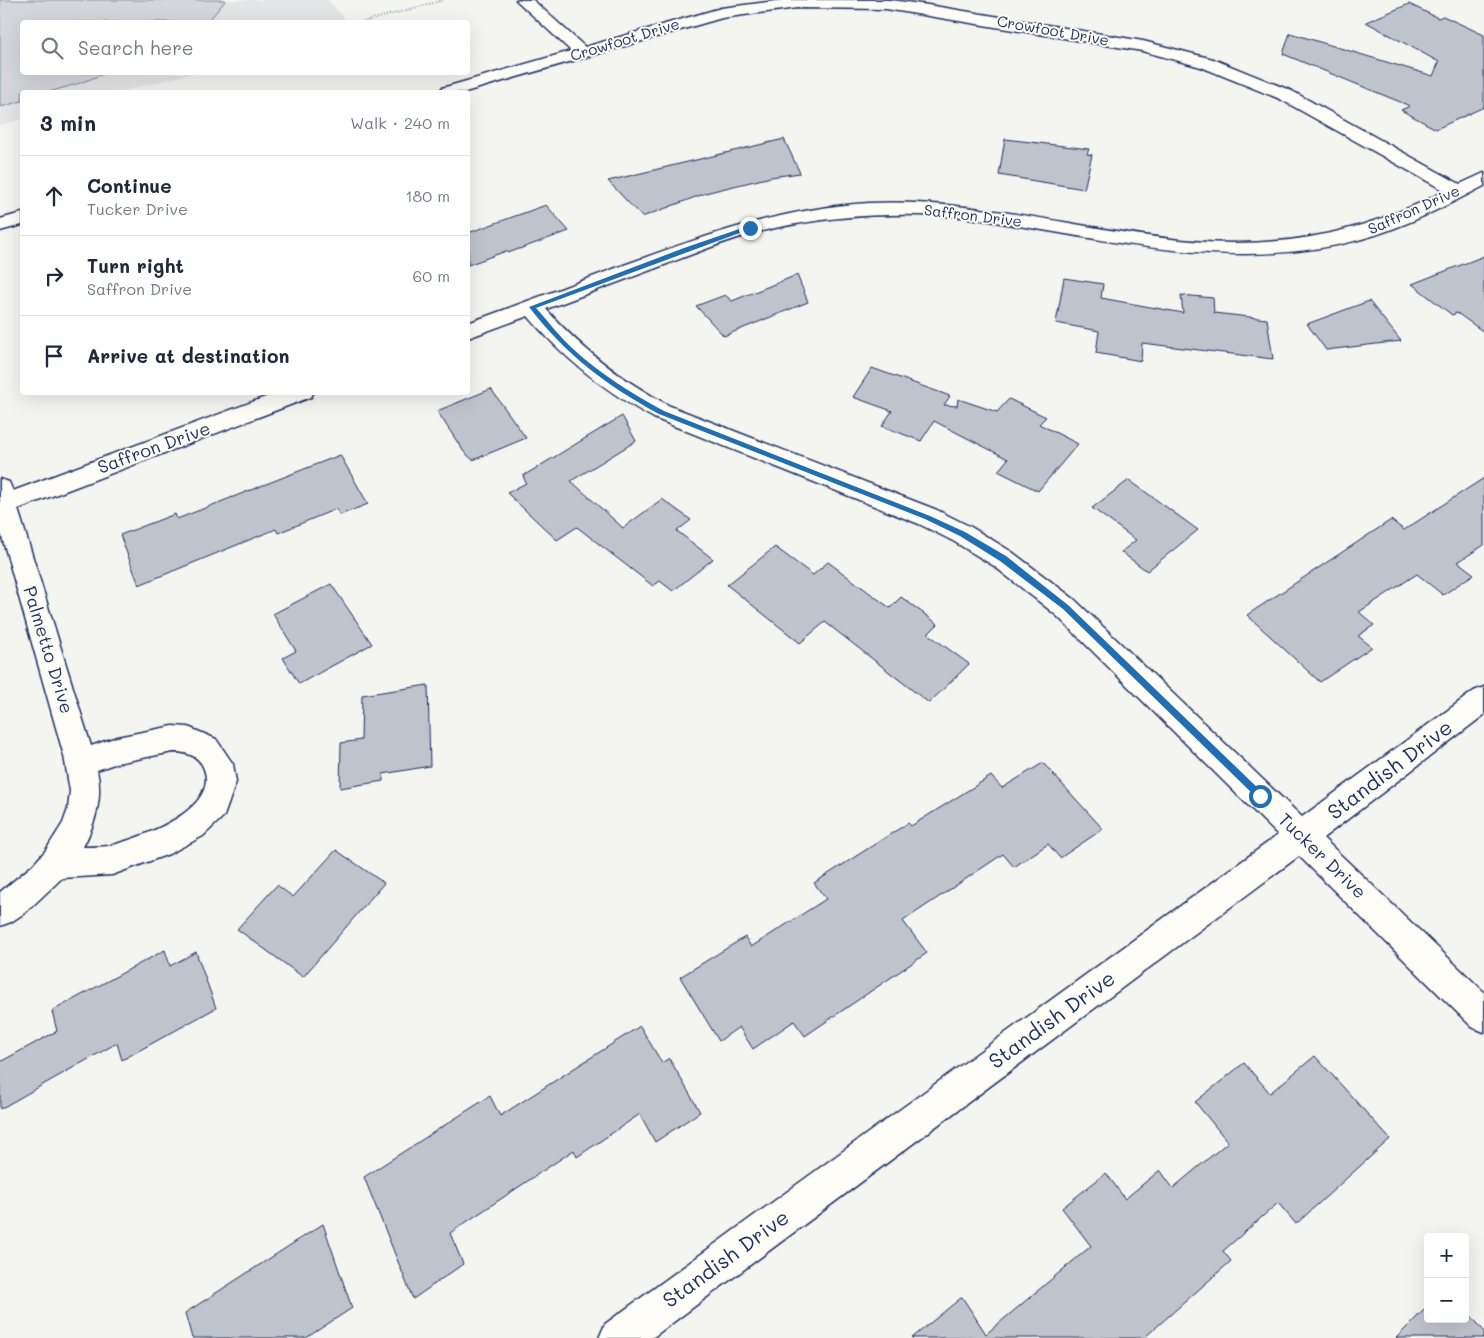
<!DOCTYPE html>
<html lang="en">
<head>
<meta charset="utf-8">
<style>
	:root { --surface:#fff; --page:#f2f2f3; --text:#1f2937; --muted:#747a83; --line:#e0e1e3 }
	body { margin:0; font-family:Mali,sans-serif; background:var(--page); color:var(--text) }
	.controls { position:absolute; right:15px; bottom:15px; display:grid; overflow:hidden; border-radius:5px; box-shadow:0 5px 20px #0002 }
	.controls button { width:45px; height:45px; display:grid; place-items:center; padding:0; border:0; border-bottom:1px solid var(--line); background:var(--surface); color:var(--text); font:25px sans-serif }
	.stop { position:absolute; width:15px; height:15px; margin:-11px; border:4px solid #1f6fb2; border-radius:50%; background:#fff }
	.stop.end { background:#1f6fb2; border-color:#fff; box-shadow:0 1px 5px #0008 }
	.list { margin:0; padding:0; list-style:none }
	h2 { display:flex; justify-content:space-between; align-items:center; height:65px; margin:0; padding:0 20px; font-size:21px }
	h2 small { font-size:16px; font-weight:400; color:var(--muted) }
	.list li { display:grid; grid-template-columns:32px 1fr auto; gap:15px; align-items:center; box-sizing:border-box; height:80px; padding:0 20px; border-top:1px solid var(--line) }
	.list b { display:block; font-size:19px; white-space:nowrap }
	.list p { margin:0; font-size:16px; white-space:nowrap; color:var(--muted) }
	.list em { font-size:16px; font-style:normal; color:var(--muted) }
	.icon { flex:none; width:28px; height:28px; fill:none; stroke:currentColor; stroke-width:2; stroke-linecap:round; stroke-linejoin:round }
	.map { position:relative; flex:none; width:1484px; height:1338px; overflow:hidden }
	.search { position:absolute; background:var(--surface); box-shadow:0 5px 20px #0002; left:20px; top:20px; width:450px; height:55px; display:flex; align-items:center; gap:12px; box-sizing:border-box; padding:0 18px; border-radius:5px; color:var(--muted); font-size:19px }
	.panel { position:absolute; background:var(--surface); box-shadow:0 5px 20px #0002; left:20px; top:90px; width:450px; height:305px; border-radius:5px }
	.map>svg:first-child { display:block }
</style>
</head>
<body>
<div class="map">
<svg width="1484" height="1338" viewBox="0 0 1484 1338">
	<rect width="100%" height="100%" fill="#f4f4f1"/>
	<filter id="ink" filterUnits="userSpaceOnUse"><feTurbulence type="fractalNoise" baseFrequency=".02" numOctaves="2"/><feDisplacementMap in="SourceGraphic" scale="10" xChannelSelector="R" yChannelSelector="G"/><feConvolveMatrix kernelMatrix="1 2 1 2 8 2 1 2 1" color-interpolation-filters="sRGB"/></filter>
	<g filter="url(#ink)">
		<path fill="#e4e5e6" d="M 0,0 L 328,0 L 348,22 L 22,22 L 22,72 L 193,73 L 119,92 L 22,92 L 22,119 L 0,125 Z"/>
		<path fill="#d4d6db" stroke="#78829c" d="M 0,0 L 226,0 L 211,18 L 204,22 L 22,22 L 22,72 L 106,73 L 80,83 L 49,92 L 22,92 L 22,101 L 0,107 Z"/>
		<path fill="#bfc3cc" stroke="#1b2f5e" d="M 1409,4 L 1438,18 L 1443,16 L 1484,35 L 1484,107 L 1436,129 L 1401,110 L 1410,106 L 1283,54 L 1290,33 L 1433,76 L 1439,62 L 1366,22 Z
			M 784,139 L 800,173 L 771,177 L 709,192 L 642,217 L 608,181 Z
			M 1005,139 L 1089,149 L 1087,154 L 1092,155 L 1084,189 L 999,175 Z
			M 546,205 L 569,231 L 508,253 L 506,251 L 468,265 L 468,233 Z
			M 1484,256 L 1484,332 L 1457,313 L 1452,315 L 1412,284 Z
			M 797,275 L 808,302 L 724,336 L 696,306 L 725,295 L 732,301 Z
			M 1064,278 L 1103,284 L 1101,298 L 1183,313 L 1181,295 L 1213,298 L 1214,313 L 1267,319 L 1273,359 L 1142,343 L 1141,361 L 1096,353 L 1099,331 L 1056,323 Z
			M 1369,301 L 1401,341 L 1326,350 L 1307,324 Z
			M 872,368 L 950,396 L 944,405 L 957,406 L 958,399 L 997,412 L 1009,399 L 1046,417 L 1039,424 L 1078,444 L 1038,491 L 998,471 L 1008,459 L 934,421 L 921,441 L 882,426 L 892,411 L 853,397 Z
			M 491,389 L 526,438 L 473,460 L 464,452 L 437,411 Z
			M 622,416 L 636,441 L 571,481 L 623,528 L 662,499 L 691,520 L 677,531 L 713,559 L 673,591 L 660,581 L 653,586 L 577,527 L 557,540 L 507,493 L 526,483 L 523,476 Z
			M 340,455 L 368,504 L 340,515 L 336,509 L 278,533 L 276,529 L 139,585 L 120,535 L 175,514 L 177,519 Z
			M 1484,478 L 1484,545 L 1458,562 L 1474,574 L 1443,595 L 1417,574 L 1359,612 L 1374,625 L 1358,636 L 1372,647 L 1320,682 L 1247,615 L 1391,520 L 1404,530 Z
			M 1129,480 L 1198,530 L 1147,571 L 1121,552 L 1136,540 L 1092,508 Z
			M 775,547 L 813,575 L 828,562 L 890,608 L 901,597 L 938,624 L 928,634 L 969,664 L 929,703 L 825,622 L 800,643 L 727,585 Z
			M 331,584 L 372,644 L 299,684 L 283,658 L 296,651 L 273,614 Z
			M 428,685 L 430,766 L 383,774 L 383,781 L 340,788 L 341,743 L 361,740 L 362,695 Z
			M 1043,763 L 1103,829 L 1060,858 L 1048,844 L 1014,867 L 1003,854 L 903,921 L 927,953 L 805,1036 L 794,1021 L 753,1049 L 739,1027 L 719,1041 L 680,977 L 745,937 L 751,947 L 826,899 L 814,883 L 908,823 L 911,826 L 991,776 L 1002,788 Z
			M 336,850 L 384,883 L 303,977 L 237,929 L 277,885 L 293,897 Z
			M 165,950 L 170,966 L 196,952 L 216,1008 L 122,1060 L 117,1043 L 0,1109 L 0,1062 L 57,1031 L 52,1011 Z
			M 640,1026 L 662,1063 L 669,1058 L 700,1112 L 655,1142 L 640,1114 L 577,1157 L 574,1150 L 450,1233 L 463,1264 L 413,1299 L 364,1177 L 490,1096 L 500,1116 Z
			M 1315,1056 L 1390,1139 L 1296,1224 L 1278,1203 L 1223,1251 L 1231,1261 L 1144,1338 L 912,1338 L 962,1297 L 986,1334 L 1091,1246 L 1062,1208 L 1106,1173 L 1125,1199 L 1160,1170 L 1173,1188 L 1228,1142 L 1195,1102 L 1244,1063 L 1270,1093 Z
			M 323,1224 L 352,1308 L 306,1338 L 192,1338 L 185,1313 Z
			M 1428,1306 L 1428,1319 L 1465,1319 L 1465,1309 L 1484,1331 L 1484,1338 L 1396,1338 Z"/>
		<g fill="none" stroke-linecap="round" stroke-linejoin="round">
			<g stroke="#1b2f5e" stroke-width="3">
				<path id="minor" d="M 516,0 L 533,0 L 585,47 L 721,8 L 784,0 L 891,0 L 928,5 L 1143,41 L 1213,59 L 1292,91 L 1460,184 L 1484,173 L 1484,186 C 1444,207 1405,227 1362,239 C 1227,276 1096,235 961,217 C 898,212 837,215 775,228 C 738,236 703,250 667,264 C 627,279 586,294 546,309 C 582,350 623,381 670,406 L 937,510 L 971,527 L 1012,552 L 1074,599 L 1302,817 L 1474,691 L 1484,687 L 1484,715 L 1323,838 L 1484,992 L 1484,1032 L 1472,1027 L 1299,856 L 652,1338 L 599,1338 L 605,1324 L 1278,835 L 1056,615 L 994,566 L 953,541 L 919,524 L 654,418 C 605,391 564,359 528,316 L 468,338 L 468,323 C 520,304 572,285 624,265 C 704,236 783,208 869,203 C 975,198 1076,229 1180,240 C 1278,250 1358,235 1445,191 L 1280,99 L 1201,67 L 1142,51 L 886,9 L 797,8 L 722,18 L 465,92 L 440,92 L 442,88 L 571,51 Z
					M 22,213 L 22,225 L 0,231 L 0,219 Z
					M 279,392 L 314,392 L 311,397 L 18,509 L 91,746 L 117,737 L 173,726 L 188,727 L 216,739 L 233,764 L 236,782 L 224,816 L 203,836 L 169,854 L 112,875 L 62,878 L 26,912 L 11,922 L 0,926 L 0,892 L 33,865 L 46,850 L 63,823 L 68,809 L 70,791 L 64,756 L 0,530 L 0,479 L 9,482 L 13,491 ZM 173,752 C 186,752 199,755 204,769 C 219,810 142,837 113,845 C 104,847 93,847 83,847 C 96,822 103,798 97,770 L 117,763 Z"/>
			</g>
			<path stroke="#1b2f5e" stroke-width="2" stroke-dasharray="0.5 2.5" stroke-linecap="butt" d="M 363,22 L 444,0"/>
			<use href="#minor" fill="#fdfcf7" fill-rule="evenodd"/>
		</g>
	</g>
	<path fill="#1f6fb2" d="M 748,226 L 753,228 L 536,308 C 548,321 559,336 572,348 C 600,374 631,393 664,411 L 930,516 L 965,532 L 1006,556 L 1068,605 L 1263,793 L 1263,798 L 1257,798 L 1063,609 L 1000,561 L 960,536 L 925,519 L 659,414 C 607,386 566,355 529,307 L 684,248 Z"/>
	<g text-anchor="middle" stroke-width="4" stroke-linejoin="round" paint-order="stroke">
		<g font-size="15" fill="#1b2f5e" stroke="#fdfcf7">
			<text transform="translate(1053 31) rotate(10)" y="5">Crowfoot Drive</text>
			<text transform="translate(625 40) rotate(-17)" y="5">Crowfoot Drive</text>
			<text transform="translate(1414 210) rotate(-24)" y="5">Saffron Drive</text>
			<text transform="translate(973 216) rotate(7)" y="5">Saffron Drive</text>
		</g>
		<g font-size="18" fill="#1b2f5e" stroke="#fdfcf7">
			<text transform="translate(154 448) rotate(-20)" y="6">Saffron Drive</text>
			<text transform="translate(48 650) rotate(73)" y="6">Palmetto Drive</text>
			<text transform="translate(1322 856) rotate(44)" y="6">Tucker Drive</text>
		</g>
		<g font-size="21" fill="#1b2f5e" stroke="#fdfcf7">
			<text transform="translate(1390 770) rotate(-37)" y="7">Standish Drive</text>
			<text transform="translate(1052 1020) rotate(-36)" y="7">Standish Drive</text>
			<text transform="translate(726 1259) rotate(-36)" y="7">Standish Drive</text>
		</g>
	</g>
</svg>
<div class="controls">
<button>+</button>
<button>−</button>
</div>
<div class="stop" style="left:1260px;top:796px"></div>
<div class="stop end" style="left:750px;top:228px"></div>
<div class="search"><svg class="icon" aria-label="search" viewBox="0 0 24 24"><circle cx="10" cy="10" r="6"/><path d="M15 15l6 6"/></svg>Search here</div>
<section class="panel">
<h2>3 min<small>Walk · 240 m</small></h2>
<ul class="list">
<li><svg class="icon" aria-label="ahead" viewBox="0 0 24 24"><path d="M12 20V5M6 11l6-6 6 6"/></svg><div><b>Continue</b><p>Tucker Drive</p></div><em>180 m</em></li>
<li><svg class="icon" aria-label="right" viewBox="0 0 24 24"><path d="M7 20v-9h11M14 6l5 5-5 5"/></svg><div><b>Turn right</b><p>Saffron Drive</p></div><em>60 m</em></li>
<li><svg class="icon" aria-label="arrive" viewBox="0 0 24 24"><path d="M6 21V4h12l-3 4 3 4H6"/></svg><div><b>Arrive at destination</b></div></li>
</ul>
</section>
</div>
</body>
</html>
